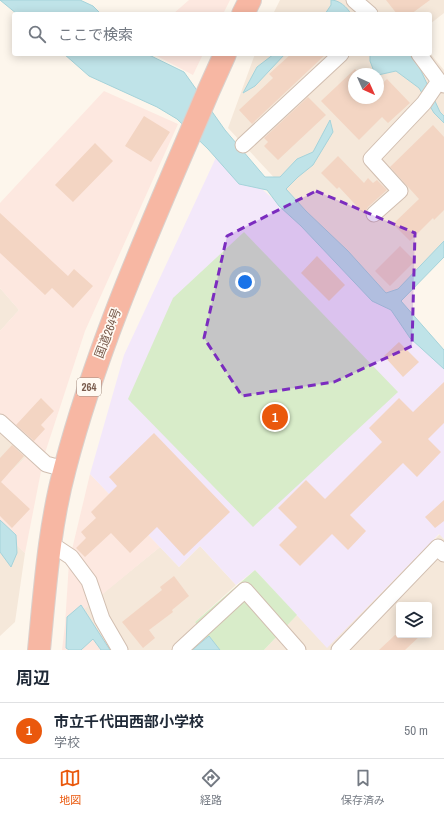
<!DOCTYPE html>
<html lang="ja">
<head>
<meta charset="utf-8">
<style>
	:root { --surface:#fff; --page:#f6f6f7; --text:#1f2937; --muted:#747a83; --line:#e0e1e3; --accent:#ea580c }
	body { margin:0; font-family:"Archivo Narrow","Noto Sans JP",sans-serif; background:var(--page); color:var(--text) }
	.controls { position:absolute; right:12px; bottom:12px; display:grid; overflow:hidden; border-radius:4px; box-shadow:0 2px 10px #0003 }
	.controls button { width:36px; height:36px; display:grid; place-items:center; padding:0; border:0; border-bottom:1px solid var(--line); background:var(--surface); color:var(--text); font:20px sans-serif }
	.compass { position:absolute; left:348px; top:68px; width:36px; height:36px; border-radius:50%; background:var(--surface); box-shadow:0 2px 10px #0003; rotate:135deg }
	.you { position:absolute; left:245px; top:282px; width:14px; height:14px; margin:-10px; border:3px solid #fff; border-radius:50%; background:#1a73e8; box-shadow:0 0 0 6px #1a73e833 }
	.badge { display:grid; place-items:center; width:26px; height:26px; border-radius:50%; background:var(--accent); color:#fff; font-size:13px; font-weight:700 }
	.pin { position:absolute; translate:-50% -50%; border:2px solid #fff; box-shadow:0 1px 4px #0006 }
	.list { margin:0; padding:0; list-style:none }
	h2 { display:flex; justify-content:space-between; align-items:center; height:52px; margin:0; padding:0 16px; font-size:17px }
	h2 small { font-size:13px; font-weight:400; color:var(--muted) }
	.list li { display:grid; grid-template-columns:26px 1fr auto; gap:12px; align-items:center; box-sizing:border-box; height:56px; padding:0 16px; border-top:1px solid var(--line) }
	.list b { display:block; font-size:15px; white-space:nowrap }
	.list p { margin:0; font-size:13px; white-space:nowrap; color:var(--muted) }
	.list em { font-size:13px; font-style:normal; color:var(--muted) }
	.icon { flex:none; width:22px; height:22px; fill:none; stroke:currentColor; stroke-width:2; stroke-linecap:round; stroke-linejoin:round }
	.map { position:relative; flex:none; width:444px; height:650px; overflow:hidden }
	.search { position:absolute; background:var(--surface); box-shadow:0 2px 10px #0003; left:12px; right:12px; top:12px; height:44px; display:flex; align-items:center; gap:10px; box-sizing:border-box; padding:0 14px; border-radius:4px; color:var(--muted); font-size:15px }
	.sheet { height:108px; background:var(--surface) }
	nav { display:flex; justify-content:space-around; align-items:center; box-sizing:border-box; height:56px; border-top:1px solid var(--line); background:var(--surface); font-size:11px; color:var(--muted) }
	nav a { display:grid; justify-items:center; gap:2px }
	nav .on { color:var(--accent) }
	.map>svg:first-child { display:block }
</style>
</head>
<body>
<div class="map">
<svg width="444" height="650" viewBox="0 0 444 650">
	<rect width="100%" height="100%" fill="#fdf6ec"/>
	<path fill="#f5e8da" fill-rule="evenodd" d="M 280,0 L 444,0 L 444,13 L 430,24 L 430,14 L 273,14 Z
		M 430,53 L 444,70 L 444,246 L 391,303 L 228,128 L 255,54 L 430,54 ZM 354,74 L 378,74 L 378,98 L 354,98 Z
		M 0,288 L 19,310 L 0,331 Z
		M 0,416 L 34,450 L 0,481 Z
		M 0,530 L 25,553 L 15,622 L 0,636 Z
		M 440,534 L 444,539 L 444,650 L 264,650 L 297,615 L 327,647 ZM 399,605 L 429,605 L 429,635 L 399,635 Z
		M 200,546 L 236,585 L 195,622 L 213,650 L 105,650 L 80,612 L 160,547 L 179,567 Z"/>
	<path fill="#fde8e0" d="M 189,0 L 230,0 L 223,14 L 173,14 Z
		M 153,54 L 203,54 L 193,75 Z
		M 104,91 L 178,124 L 85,331 L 44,456 L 25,553 L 0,530 L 0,481 L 34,450 L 0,416 L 0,331 L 19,310 L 0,288 L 0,203 Z
		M 90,474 L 160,547 L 81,612 L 105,650 L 62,650 L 65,625 L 69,562 Z"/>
	<path fill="#f3e8fa" d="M 219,151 L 391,303 L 444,360 L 444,539 L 439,534 L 327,648 L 255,570 L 236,585 L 200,546 L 179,567 L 90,474 L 124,355 Z"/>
	<path fill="#d8ecc9" d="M 244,232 L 398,392 L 253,527 L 128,399 L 173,298 Z
		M 255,570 L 297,615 L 264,650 L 213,650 L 195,622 Z"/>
	<path fill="#bfe3e8" stroke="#a5d3da" d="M 0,0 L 80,0 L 93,6 L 101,14 L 17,14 Z
		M 331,0 C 339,0 347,7 351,14 L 325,14 L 331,5 Z
		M 64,54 L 147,54 L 184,72 L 225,130 L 265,177 L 280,177 L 297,159 L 313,152 L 330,120 L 333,132 L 313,165 L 298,177 L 286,189 L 306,211 L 348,251 L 386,293 L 398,289 L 444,241 L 444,257 L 401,301 L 444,350 L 444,369 L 410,338 L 391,310 L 372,301 L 301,226 L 279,206 L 267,190 L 239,184 L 208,149 L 177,119 L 157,107 L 89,76 Z
		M 274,54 L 285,54 L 255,86 L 243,93 L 257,67 Z
		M 370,54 L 410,54 L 416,60 L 440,112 L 444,116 L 444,123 L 434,113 L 419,88 L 396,71 L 378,75 L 375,74 L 370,61 Z
		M 0,520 L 16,535 L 17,553 L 11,567 L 0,552 Z
		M 81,605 L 110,650 L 101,650 L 93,639 L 81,650 L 69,650 L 66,648 L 67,617 Z
		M 209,636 L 220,650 L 192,650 Z"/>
	<path fill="#f3d5c3" d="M 386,0 L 430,0 L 411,14 L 397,14 Z
		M 291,54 L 326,54 L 252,124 L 239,110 L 273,78 L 269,74 Z
		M 355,69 L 360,74 L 354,74 L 354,98 L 378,98 L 378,87 L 387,79 L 410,103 L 388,123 L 382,117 L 359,140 L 321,101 Z
		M 308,97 L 326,115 L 278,160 L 264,146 L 268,142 L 264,138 Z
		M 144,116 L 170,132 L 151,162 L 125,146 Z
		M 433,125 L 444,137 L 444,210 L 434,220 L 433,218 L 410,241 L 393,224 L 419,199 L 390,167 Z
		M 95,143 L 113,161 L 73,202 L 55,185 Z
		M 338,156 L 364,183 L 368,178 L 373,183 L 377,180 L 387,190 L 368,207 L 364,214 L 339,187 L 337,189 L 321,173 Z
		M 0,213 L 68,276 L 74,269 L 93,286 L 73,308 L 52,288 L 45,295 L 0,253 Z
		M 400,246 L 415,261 L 390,286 L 375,271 Z
		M 317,256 L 345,285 L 329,301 L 301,273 Z
		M 399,342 L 419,362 L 403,377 L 384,356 Z
		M 444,382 L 444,423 L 428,439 L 441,452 L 417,477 L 403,463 L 350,515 L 366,531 L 348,550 L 332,534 L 300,566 L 279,545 L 297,527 L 278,508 L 306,480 L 325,499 L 382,442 L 369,428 L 399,398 L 413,412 Z
		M 41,398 L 54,411 L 41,425 L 45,429 L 34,441 L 16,425 Z
		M 154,433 L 230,512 L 184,556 L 157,527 L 130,553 L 111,533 L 85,557 L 76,548 L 86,538 L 81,532 L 96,518 L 91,512 L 117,486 L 109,477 Z
		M 12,445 L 24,456 L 1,482 L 30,509 L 12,528 L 0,516 L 0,458 Z
		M 444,500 L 444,521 L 435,528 L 425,517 Z
		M 174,576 L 189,596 L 172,610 L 173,612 L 149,630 L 155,638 L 143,648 L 122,622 L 162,590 L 160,587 Z
		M 395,635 L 421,635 L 405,650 L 379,650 Z"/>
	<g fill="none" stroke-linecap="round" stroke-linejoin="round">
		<g stroke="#d1beb0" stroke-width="17">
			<path id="street" d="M 354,0 L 370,14
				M 419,54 L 439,81 L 444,85
				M 243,145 L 341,54
				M 374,214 L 400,191 L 371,159 L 424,103 L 439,81
				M 0,422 L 46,464 L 64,469
				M 50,543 L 71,557 L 89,581 L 102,619 L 120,650
				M 180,650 L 245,590 L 298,650
				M 339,650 L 438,547 L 444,554"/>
		</g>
		<g stroke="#dad1cd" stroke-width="24">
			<path id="highway" d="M 243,14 L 250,0
				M 39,650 C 45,589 49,527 65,468 C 99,338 156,215 208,92 L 225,54"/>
		</g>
		<use href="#street" stroke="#fff" stroke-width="15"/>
		<use href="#highway" stroke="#f7b7a3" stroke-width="22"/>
	</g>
	<path fill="#7b2cbf" fill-opacity="0.2" stroke="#7b2cbf" stroke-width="3" stroke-dasharray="8 5" stroke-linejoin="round" d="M 316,191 L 415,233 L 412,346 L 334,382 L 242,396 L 204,338 L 227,236 Z"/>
	<g text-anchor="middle" stroke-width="3.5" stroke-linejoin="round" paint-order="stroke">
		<rect fill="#fffaf3" stroke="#a28b7f" stroke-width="1" x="77" y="378" width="24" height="18" rx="3"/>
		<g font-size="11" font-weight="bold" fill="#7a5c4d">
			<text x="89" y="391">264</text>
		</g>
		<g font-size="12" fill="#7a5c4d" stroke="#fffaf3">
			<text transform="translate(108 333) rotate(-69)" y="4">国道264号</text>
		</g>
	</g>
</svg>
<div class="controls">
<button><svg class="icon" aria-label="layers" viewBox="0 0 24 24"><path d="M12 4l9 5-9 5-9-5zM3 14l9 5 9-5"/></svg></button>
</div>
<svg class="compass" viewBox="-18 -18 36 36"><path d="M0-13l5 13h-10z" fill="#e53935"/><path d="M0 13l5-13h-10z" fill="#747a83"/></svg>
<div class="you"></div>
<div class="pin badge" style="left:275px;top:417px">1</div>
<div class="search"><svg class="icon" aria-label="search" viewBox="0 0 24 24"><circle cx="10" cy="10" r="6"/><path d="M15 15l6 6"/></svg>ここで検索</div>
</div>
<section class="sheet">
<h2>周辺<small></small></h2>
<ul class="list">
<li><span class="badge">1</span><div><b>市立千代田西部小学校</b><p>学校</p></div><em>50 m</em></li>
</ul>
</section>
<nav>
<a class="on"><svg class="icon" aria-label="map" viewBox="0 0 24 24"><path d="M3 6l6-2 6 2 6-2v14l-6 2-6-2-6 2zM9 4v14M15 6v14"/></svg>地図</a>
<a><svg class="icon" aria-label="directions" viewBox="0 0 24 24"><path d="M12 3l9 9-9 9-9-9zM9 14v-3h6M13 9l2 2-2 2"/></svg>経路</a>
<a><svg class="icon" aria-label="saved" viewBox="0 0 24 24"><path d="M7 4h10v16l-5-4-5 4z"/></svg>保存済み</a>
</nav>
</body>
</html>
